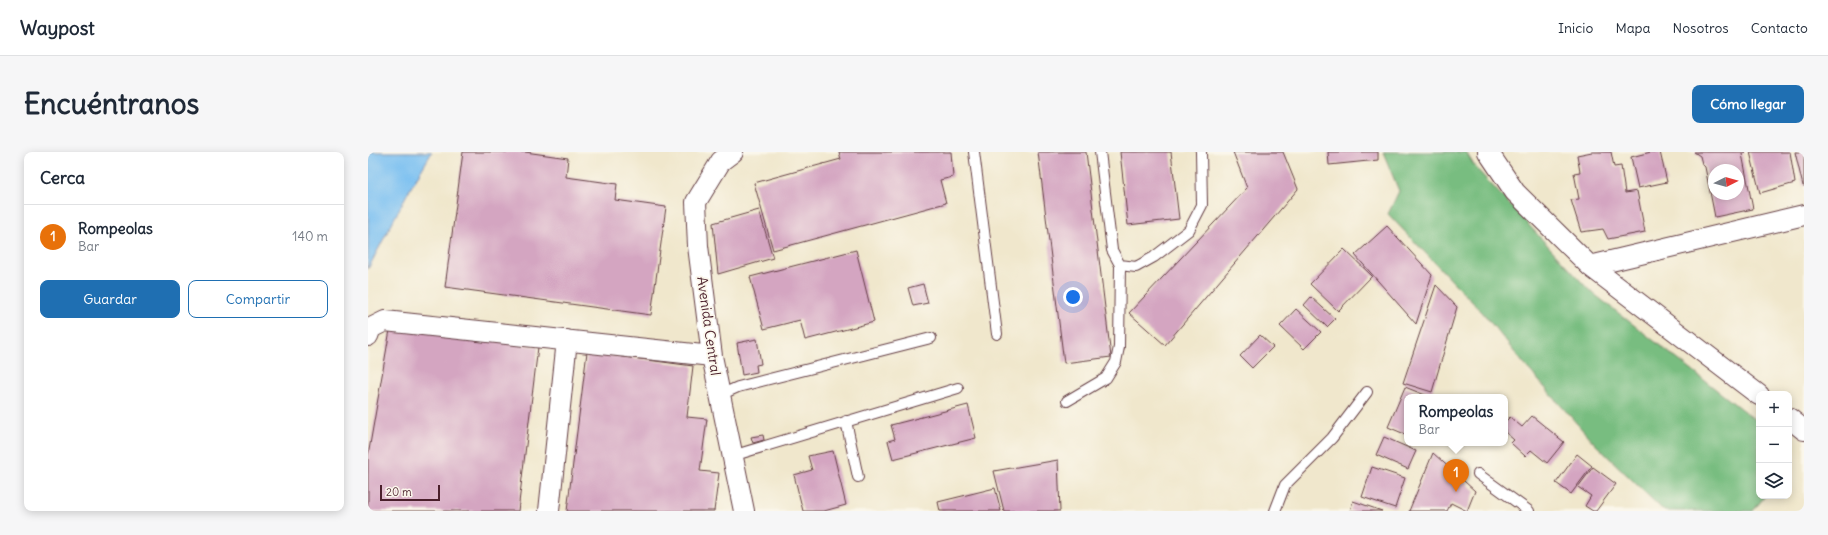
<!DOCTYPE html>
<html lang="es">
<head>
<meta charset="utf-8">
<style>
	:root { --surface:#fff; --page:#f6f6f7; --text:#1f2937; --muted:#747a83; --line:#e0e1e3; --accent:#1f6fb2 }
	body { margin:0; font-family:Delius,sans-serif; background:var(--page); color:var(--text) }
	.controls { position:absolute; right:12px; bottom:12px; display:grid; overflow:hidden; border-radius:8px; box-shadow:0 2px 10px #0003 }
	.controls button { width:36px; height:36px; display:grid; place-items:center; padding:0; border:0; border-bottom:1px solid var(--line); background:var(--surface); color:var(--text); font:20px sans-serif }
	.compass { position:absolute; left:1340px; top:12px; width:36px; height:36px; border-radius:50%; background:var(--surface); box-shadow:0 2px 10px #0003; rotate:84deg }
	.scale { position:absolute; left:12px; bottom:10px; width:60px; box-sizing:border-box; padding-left:4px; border:2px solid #4a1f2b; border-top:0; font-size:11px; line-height:14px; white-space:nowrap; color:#4a1f2b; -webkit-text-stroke:3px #fbf7ec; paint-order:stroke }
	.you { position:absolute; left:705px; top:145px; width:14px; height:14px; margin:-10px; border:3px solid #fff; border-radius:50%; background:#1a73e8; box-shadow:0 0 0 6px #1a73e833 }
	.badge { display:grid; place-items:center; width:26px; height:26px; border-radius:50%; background:var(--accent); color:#fff; font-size:13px; font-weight:700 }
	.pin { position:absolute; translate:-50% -33px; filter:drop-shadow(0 1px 2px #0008) }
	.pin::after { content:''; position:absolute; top:21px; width:14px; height:12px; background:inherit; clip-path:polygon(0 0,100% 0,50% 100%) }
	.popup { position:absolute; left:1036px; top:242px; width:104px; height:52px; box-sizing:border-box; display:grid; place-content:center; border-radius:8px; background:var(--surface); filter:drop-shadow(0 1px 3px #0005); font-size:13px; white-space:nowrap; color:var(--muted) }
	.popup b { font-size:15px; color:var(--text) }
	.popup::after { content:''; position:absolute; left:50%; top:100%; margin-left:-8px; border:8px solid transparent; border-top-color:var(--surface) }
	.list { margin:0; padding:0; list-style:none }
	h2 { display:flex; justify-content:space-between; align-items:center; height:52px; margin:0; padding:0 16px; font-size:17px }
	h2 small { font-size:13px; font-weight:400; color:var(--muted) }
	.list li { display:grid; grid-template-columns:26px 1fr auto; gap:12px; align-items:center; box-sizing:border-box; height:64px; padding:0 16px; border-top:1px solid var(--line) }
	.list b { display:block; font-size:15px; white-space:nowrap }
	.list p { margin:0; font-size:13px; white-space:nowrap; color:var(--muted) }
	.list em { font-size:13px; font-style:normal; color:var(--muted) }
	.actions { display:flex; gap:8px; padding:12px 16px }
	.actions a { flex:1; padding:9px 0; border:1px solid var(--accent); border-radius:8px; text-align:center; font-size:14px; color:var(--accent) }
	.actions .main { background:var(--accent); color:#fff }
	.icon { flex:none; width:22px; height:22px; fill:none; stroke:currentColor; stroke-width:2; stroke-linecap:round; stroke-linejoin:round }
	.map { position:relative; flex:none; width:1436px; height:359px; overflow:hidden; border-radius:8px }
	header { display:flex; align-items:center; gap:24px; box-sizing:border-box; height:56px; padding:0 20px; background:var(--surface); border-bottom:1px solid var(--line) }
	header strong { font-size:19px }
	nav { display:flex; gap:22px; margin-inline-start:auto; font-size:14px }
	.intro { display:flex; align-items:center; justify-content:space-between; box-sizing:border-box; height:96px; padding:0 24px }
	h1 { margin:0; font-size:28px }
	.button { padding:10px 18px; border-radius:8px; background:var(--accent); color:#fff; font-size:14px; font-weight:700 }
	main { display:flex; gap:24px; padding:0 24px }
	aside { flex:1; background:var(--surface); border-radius:8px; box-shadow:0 2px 10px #0003 }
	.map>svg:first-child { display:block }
</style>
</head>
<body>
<header>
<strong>Waypost</strong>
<nav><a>Inicio</a><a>Mapa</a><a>Nosotros</a><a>Contacto</a></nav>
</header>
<div class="intro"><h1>Encuéntranos</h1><a class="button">Cómo llegar</a></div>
<main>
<aside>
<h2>Cerca<small></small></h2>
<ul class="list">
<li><span class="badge" style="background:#e8710a">1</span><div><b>Rompeolas</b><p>Bar</p></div><em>140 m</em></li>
</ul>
<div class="actions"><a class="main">Guardar</a><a>Compartir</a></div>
</aside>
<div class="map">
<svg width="1436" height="359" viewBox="0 0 1436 359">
	<rect width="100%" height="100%" fill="#fbf7ec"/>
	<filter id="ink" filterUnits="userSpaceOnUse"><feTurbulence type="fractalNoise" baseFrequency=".025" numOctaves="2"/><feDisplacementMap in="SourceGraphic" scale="8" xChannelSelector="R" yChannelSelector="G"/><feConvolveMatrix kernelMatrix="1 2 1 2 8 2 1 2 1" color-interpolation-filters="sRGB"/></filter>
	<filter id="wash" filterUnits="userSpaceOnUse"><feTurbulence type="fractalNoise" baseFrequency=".012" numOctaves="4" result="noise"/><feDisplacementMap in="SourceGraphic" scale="16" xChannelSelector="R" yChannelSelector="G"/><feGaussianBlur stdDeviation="0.9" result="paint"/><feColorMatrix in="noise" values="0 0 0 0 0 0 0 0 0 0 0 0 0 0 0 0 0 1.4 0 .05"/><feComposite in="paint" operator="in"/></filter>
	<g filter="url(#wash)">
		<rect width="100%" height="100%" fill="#f0e7cc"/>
		<path fill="#78bd80" stroke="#616e56" d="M 1015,0 L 1098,0 L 1107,15 L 1221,138 L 1391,271 L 1391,344 L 1397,344 L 1385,359 L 1296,359 L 1227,292 L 1156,212 L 1115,161 L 1020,62 L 1031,39 Z"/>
		<path fill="#79bff1" stroke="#626f8e" d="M 0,0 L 64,0 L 38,44 L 0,117 Z"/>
		<g id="blocks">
			<path fill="#d4a5c1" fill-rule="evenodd" d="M 95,0 L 157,0 L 200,6 L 198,25 L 249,32 L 247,48 L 298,55 L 283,163 L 77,135 Z
				M 471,0 L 583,0 L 585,25 L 572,28 L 578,51 L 405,98 L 386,31 L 473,7 Z
				M 670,0 L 718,0 L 743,205 L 696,211 Z
				M 752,0 L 803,0 L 811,67 L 760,73 Z
				M 865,0 L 915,0 L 930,37 L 797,193 L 761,161 L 879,36 Z
				M 960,0 L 1010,0 L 1010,8 L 961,13 Z
				M 1224,0 L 1243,0 L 1246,15 L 1253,14 L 1257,41 L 1269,39 L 1277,80 L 1240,87 L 1235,77 L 1213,80 L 1203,48 L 1211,47 L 1206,21 L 1212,20 L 1209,3 Z
				M 1283,0 L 1292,0 L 1299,30 L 1270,36 L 1263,5 Z
				M 1326,0 L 1378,0 L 1374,2 L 1385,57 L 1347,65 L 1337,15 L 1334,12 L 1332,4 ZM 1346,18 L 1370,18 L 1370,42 L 1346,42 Z
				M 1382,0 L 1422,0 L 1427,31 L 1392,41 Z
				M 1427,0 L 1436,0 L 1436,34 L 1435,34 Z
				M 391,58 L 405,106 L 350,122 L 345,71 Z
				M 1019,74 L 1064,123 L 1048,172 L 987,103 Z
				M 976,97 L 1004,124 L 970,159 L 942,132 Z
				M 488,98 L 506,170 L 437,188 L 432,168 L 396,177 L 382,125 Z
				M 555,132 L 560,151 L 545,154 L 540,136 Z
				M 1068,133 L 1089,155 L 1064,240 L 1035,231 Z
				M 943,145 L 967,167 L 959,175 L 936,153 Z
				M 928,157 L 953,180 L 936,197 L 912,174 Z
				M 23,172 L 170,195 L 150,359 L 0,359 L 0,304 Z
				M 892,183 L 905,195 L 884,216 L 872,204 Z
				M 389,187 L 393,212 L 388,213 L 389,220 L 374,223 L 369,191 Z
				M 219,200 L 325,214 L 319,265 L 339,267 L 332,319 L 351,321 L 346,359 L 199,359 Z
				M 1037,235 L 1062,245 L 1039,245 L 1039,283 L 1020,275 Z
				M 600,253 L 608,286 L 525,307 L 520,289 L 527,287 L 523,273 Z
				M 1164,264 L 1196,290 L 1179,311 L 1163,298 L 1157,304 L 1143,291 L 1146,288 L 1137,280 L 1137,270 L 1142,265 L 1154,275 Z
				M 395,283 L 396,288 L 385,291 L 383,285 Z
				M 1016,285 L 1048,299 L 1040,317 L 1008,303 Z
				M 465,299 L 478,353 L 456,359 L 435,359 L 426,323 L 444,318 L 440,304 Z
				M 1065,301 L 1107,339 L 1099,359 L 1083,351 L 1079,359 L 1041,359 Z
				M 1209,302 L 1224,314 L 1203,342 L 1188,331 Z
				M 690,308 L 692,359 L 636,359 L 626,319 Z
				M 1004,315 L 1037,326 L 1027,356 L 994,345 Z
				M 1225,315 L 1248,332 L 1228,359 L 1225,359 L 1217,354 L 1223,344 L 1210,335 Z
				M 627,336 L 633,359 L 572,359 L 570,350 Z
				M 985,349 L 1014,359 L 982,359 Z"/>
		</g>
	</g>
	<g filter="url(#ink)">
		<use href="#blocks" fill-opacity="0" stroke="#633d43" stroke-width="1"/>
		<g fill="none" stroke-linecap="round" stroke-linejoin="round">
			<g stroke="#633d43" stroke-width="12">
				<path id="lane" d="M 606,0 L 629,182
					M 732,0 L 744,98 L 752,113 L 768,115 L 786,105 L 821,78 L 834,53 L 833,0
					M 352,243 L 370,235 L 563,186
					M 699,249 L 738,226 L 748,210 L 751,195 L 752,113
					M 478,269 L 490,325
					M 364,304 L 590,236
					M 1110,322 L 1161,359
					M 907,359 L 917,333 L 964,286 L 999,240"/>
			</g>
			<g stroke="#633d43" stroke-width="22">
				<path id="street" d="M 365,0 L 353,9 L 328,50 L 330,94 L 344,204 L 376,359
					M 1120,0 L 1147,40 L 1222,114 L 1391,243
					M 1222,114 L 1436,63
					M 0,184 L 3,176 L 17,169 L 344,204
					M 1421,266 L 1436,278
					M 181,359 L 199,188"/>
			</g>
			<use href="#lane" stroke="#fff" stroke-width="10"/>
			<use href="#street" stroke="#fff" stroke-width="20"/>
		</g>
	</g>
	<g text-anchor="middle" stroke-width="3.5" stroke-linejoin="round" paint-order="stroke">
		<g font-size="14" fill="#4a1f2b" stroke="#fbf7ec">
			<text transform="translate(341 174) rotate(82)" y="5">Avenida Central</text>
		</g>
	</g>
</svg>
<div class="controls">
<button>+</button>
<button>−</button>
<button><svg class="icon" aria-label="layers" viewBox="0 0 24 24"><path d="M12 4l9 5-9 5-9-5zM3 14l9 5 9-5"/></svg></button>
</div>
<svg class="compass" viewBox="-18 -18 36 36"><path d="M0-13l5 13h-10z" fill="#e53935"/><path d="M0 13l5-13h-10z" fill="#747a83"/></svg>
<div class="scale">20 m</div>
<div class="you"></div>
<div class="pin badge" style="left:1088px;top:340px;background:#e8710a">1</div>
<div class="popup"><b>Rompeolas</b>Bar</div>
</div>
</main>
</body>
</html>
